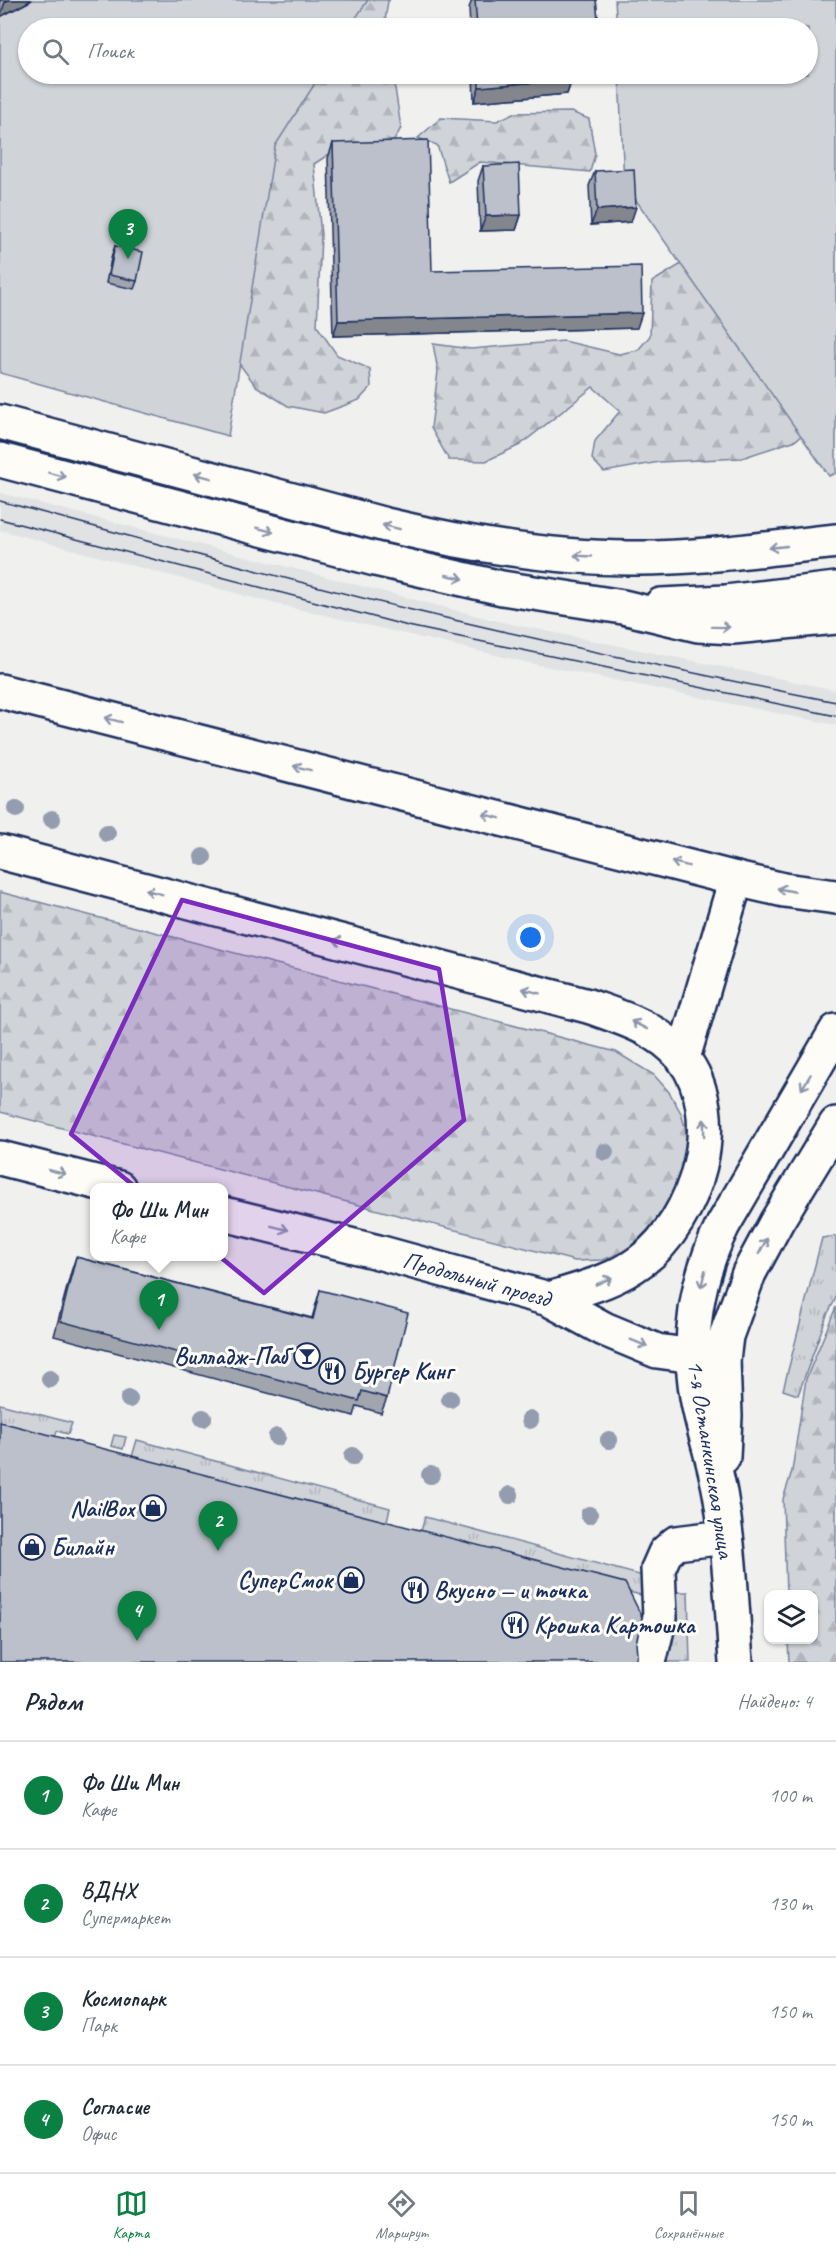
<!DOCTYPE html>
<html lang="ru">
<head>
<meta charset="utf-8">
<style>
	:root { --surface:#fff; --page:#f6f6f7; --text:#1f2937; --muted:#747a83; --line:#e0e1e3; --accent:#0b8043 }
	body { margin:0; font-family:Caveat,sans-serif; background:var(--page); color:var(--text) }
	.controls { position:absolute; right:18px; bottom:18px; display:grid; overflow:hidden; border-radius:12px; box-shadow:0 2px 4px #0004 }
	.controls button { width:54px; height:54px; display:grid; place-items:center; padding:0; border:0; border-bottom:2px solid var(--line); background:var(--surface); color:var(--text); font:30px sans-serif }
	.you { position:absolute; left:531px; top:938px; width:21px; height:21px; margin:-15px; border:4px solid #fff; border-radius:50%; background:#1a73e8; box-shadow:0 0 0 9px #1a73e833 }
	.badge { display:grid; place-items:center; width:39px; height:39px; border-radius:50%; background:var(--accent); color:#fff; font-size:20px; font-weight:700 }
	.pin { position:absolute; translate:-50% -50px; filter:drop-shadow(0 2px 3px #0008) }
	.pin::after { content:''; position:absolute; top:32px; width:21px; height:18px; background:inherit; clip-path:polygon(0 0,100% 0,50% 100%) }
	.popup { position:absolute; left:90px; top:1183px; width:138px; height:78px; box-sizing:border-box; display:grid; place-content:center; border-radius:12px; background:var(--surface); filter:drop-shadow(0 2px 4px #0005); font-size:20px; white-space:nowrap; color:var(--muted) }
	.popup b { font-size:22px; color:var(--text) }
	.popup::after { content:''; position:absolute; left:50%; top:100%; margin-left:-12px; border:12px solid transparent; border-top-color:var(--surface) }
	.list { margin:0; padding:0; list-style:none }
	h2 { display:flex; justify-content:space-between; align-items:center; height:78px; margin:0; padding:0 24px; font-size:26px }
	h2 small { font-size:20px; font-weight:400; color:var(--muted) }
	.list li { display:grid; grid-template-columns:39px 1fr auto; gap:18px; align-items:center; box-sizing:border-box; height:108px; padding:0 24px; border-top:2px solid var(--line) }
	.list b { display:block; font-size:22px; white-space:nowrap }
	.list p { margin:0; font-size:20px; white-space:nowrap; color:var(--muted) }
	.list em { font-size:20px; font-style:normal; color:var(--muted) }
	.icon { flex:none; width:33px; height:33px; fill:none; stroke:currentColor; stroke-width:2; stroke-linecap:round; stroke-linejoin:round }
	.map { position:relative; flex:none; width:836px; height:1662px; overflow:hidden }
	.search { position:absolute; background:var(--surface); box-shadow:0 2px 4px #0004; left:18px; right:18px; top:18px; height:66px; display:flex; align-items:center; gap:15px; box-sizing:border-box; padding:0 21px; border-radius:33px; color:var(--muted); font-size:22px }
	.sheet { height:510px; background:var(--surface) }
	nav { display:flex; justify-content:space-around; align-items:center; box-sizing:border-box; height:84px; border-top:2px solid var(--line); background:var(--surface); font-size:16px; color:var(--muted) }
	nav a { display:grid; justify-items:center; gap:3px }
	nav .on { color:var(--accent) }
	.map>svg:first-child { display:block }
</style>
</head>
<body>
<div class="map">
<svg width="836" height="1662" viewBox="0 0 836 1662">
	<defs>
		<pattern id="grass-tufts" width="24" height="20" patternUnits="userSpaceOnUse" patternTransform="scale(1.5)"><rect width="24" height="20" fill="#d0d3d8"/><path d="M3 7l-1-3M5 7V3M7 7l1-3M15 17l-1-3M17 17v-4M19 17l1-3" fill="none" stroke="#b2b5bc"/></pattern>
		<pattern id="forest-firs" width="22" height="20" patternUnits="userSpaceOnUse" patternTransform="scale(1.5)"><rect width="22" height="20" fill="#d0d3d8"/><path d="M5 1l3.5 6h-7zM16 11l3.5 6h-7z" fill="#b2b5bc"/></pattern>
	</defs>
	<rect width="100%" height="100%" fill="#f0f0ee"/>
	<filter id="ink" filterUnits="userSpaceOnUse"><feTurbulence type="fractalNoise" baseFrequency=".0167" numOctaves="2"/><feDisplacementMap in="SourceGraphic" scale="12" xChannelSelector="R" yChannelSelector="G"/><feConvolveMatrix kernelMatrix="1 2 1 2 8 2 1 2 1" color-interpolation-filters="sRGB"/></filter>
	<g filter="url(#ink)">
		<path fill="#e0e2e3" d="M 0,493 L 501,622 L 836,690 L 836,725 L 534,664 L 276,604 L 0,530 Z"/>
		<path fill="url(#grass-tufts)" stroke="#76819b" stroke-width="1.5" d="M9 809a7 7 0 1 1 14 0a7 7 0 1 1-14 0Z
			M45 819a7 7 0 1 1 14 0a7 7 0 1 1-14 0Z
			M100 833a7 7 0 1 1 14 0a7 7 0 1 1-14 0Z
			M196 858a7 7 0 1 1 14 0a7 7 0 1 1-14 0Z
			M 836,1236 L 836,1298 L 827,1315 L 798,1395 L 783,1390 L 822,1238 Z
			M42 1379a8 8 0 1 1 16 0a8 8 0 1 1-16 0Z
			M121 1399a8 8 0 1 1 16 0a8 8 0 1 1-16 0Z
			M442 1399a8 8 0 1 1 16 0a8 8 0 1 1-16 0Z
			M 0,1404 L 72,1423 L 68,1434 L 57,1431 L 54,1441 L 0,1430 Z
			M195 1418a8 8 0 1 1 16 0a8 8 0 1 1-16 0Z
			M522 1419a8 8 0 1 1 16 0a8 8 0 1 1-16 0Z
			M269 1437a8 8 0 1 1 16 0a8 8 0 1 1-16 0Z
			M601 1440a8 8 0 1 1 16 0a8 8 0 1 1-16 0Z
			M 114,1435 L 126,1437 L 123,1449 L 111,1446 Z
			M 137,1440 L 390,1508 L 385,1529 L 131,1460 Z
			M345 1456a8 8 0 1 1 16 0a8 8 0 1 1-16 0Z
			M422 1475a8 8 0 1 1 16 0a8 8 0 1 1-16 0Z
			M502 1495a8 8 0 1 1 16 0a8 8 0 1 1-16 0Z
			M581 1515a8 8 0 1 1 16 0a8 8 0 1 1-16 0Z
			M 425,1517 L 643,1576 L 641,1595 L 515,1564 L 420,1535 Z
			M 675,1592 L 688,1592 L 690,1662 L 663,1662 Z"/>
		<path fill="url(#forest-firs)" stroke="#76819b" stroke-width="1.5" d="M 346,0 L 390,0 L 388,1 L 384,28 L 330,28 Z
			M 223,74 L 388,74 L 395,88 L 401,128 L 392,144 L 337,149 L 314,164 L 321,235 L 317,326 L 337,355 L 370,369 L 371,387 L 359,400 L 324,413 L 288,406 L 256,386 L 234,357 Z
			M 571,112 L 589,119 L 595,154 L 590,172 L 480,162 L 449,182 L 437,145 L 418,138 L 441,118 L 497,121 L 514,113 Z
			M 750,222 L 811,427 L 796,440 L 742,458 L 659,462 L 604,472 L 592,459 L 595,441 L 620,411 L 593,387 L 520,445 L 486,461 L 449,460 L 431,428 L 438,371 L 433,344 L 471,349 L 564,341 L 619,354 L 638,350 L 650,336 L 652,282 Z
			M 0,892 L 616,1052 L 654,1075 L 669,1092 L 681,1113 L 687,1134 L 686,1156 L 670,1212 L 634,1247 L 603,1260 L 575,1261 L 0,1112 Z
			M 836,1307 L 836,1662 L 789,1662 L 788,1640 L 814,1640 L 814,1594 L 786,1594 L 783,1499 L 792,1471 L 806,1379 Z"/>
		<path fill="#d0d3d8" stroke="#76819b" stroke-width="1.5" d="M 0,0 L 368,0 L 349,28 L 28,28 L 28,74 L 321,74 L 275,146 L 228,436 L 0,373 Z
			M 615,0 L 836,0 L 836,473 L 829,476 L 624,183 L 619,74 L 808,74 L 808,28 L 617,28 Z"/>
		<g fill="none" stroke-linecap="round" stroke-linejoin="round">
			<g stroke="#1b2f5e" stroke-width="38">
				<g id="minor">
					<path d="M 0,422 L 386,525 C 466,544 548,558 630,558 C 697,559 770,548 836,541"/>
					<path d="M 0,460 L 375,559 L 502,588 L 623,607 L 698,625 L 733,627 L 836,617"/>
					<path d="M 661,605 L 726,602 L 836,589"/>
					<path d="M 0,691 L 736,879 L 784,890 L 836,897"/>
					<path d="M 0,852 L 588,1006 C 622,1018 658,1028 682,1057 C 729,1116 696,1221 641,1261 C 613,1282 581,1289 549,1299"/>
					<path d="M 683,1058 L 736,879"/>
					<path d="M 0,1158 L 119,1188"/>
					<path id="s1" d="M 224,1214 L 378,1252 L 549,1299 L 604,1329 L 657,1351 L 723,1360"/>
					<path d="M 723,1457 L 725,1416 L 723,1360 L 726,1336 L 749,1273 L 777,1221 L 836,1124"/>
					<path d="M 649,1662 L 660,1617 L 658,1569 L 665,1553 L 676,1543 L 725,1537"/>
					<path d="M 736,1662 C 732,1608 730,1553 721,1499 C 716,1465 703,1431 697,1397 C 687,1338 696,1278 723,1225 L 836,1031"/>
				</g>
			</g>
			<use href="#minor" stroke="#fdfcf7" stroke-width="33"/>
			<path stroke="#1b2f5e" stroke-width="1.5" d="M 0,501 C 138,538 276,578 416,611 C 555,644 695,674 836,702
				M 0,519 L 408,626 L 836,716"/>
		</g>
		<g fill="#949caf">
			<circle cx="16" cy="809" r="9"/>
			<circle cx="52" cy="819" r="9"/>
			<circle cx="107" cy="833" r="9"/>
			<circle cx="203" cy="857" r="9"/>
			<circle cx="605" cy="1152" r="9"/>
			<circle cx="50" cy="1379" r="9"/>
			<circle cx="129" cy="1399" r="9"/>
			<circle cx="450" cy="1399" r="9"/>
			<circle cx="203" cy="1418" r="9"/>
			<circle cx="530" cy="1420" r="9"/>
			<circle cx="277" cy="1437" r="9"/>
			<circle cx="609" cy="1440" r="9"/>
			<circle cx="353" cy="1456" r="9"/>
			<circle cx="431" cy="1475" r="9"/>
			<circle cx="510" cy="1495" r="9"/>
			<circle cx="589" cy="1515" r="9"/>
		</g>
		<path fill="#a1a5ae" stroke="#1b2f5e" stroke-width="1.5" d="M 0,0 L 32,0 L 0,17 Z
			M 472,0 L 596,0 L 599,28 L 470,28 L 469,8 Z
			M 473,74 L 572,74 L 572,79 L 567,94 L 474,102 Z
			M 333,143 L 432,271 L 637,328 L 333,336 L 328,158 Z
			M 483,166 L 521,215 L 516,230 L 480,231 L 478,181 Z
			M 595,171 L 631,222 L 591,225 L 589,186 Z
			M 115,246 L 137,281 L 134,289 L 106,283 L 112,254 Z
			M 76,1257 L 312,1318 L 320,1290 L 387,1398 L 381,1413 L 357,1406 L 354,1416 L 54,1336 L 71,1272 Z"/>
		<path fill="#83868d" stroke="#1b2f5e" stroke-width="1.5" d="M 9,0 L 32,0 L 0,17 L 5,2 Z
			M 572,79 L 567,94 L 474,102 L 479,87 Z
			M 636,207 L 631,222 L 591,225 L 597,210 Z
			M 521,215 L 516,230 L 480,231 L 486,216 Z
			M 642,313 L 637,328 L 333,336 L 338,321 Z"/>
		<path fill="#bbc0ca" stroke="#1b2f5e" stroke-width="1.5" d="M 475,0 L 596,0 L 599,28 L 477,28 Z
			M 479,74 L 572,74 L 572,79 L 479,87 Z
			M 428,140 L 432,271 L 641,266 L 642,313 L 338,321 L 333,143 Z
			M 519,164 L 521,215 L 486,216 L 483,166 Z
			M 634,169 L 636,207 L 597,210 L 595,171 Z
			M 115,246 L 143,252 L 137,281 L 109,275 Z
			M 76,1257 L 313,1319 L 320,1290 L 408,1313 L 387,1398 L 362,1391 L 359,1401 L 60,1321 Z
			M 0,1422 L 625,1583 L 642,1617 L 636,1643 L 637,1654 L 635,1662 L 0,1662 Z"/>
		<defs><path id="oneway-shaft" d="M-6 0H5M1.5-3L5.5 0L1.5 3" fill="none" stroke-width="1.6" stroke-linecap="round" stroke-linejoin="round" transform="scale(1.5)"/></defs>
		<g stroke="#8c96aa">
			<use href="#oneway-shaft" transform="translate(57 475) rotate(15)"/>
			<use href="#oneway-shaft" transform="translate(203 476) rotate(-165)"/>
			<use href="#oneway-shaft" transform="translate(391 527) rotate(-166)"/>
			<use href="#oneway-shaft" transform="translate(265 530) rotate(15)"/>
			<use href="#oneway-shaft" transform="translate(778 547) rotate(174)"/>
			<use href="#oneway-shaft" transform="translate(583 556) rotate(-177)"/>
			<use href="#oneway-shaft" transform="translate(455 577) rotate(13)"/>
			<use href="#oneway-shaft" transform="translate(721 627) rotate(1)"/>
			<use href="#oneway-shaft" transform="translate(113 720) rotate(-166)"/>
			<use href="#oneway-shaft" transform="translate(302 768) rotate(-166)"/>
			<use href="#oneway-shaft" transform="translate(491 816) rotate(-166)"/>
			<use href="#oneway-shaft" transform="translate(680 864) rotate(-166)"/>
			<use href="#oneway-shaft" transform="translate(786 890) rotate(-169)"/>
			<use href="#oneway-shaft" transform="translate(154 892) rotate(-165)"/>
			<use href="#oneway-shaft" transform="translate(342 942) rotate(-165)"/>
			<use href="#oneway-shaft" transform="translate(531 991) rotate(-165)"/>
			<use href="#oneway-shaft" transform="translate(639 1025) rotate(-153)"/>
			<use href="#oneway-shaft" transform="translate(806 1082) rotate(121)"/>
			<use href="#oneway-shaft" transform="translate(704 1128) rotate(-91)"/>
			<use href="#oneway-shaft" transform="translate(57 1172) rotate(14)"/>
			<use href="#oneway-shaft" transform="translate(280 1228) rotate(14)"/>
			<use href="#oneway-shaft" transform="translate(763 1246) rotate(-62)"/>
			<use href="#oneway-shaft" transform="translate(703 1279) rotate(104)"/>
			<use href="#oneway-shaft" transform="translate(604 1281) rotate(-24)"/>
			<use href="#oneway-shaft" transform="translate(639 1343) rotate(22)"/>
		</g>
	</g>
	<path fill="#7b2cbf" fill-opacity="0.2" stroke="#7b2cbf" stroke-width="4.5" stroke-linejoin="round" d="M 182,900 L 439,969 L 464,1120 L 264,1293 L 71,1134 Z"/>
	<defs>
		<g id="bar-ring" transform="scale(1.35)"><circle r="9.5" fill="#fdfcf7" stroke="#1b2f5e" stroke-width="1.5"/><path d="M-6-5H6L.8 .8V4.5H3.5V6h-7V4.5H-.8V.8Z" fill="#1b2f5e"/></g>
		<g id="restaurant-ring" transform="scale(1.35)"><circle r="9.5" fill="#fdfcf7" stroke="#1b2f5e" stroke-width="1.5"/><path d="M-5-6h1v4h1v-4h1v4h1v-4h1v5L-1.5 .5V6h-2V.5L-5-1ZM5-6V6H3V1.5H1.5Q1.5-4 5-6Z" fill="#1b2f5e"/></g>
		<g id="shop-ring" transform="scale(1.35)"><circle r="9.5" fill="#fdfcf7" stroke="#1b2f5e" stroke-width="1.5"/><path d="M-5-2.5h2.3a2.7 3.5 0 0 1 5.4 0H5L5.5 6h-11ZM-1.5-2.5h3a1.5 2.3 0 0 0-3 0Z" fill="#1b2f5e"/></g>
	</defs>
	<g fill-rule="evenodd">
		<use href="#bar-ring" x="307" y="1356"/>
		<use href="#restaurant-ring" x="332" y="1371"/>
		<use href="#shop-ring" x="153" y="1508"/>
		<use href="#shop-ring" x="32" y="1547"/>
		<use href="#shop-ring" x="351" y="1580"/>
		<use href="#restaurant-ring" x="415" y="1590"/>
		<use href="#restaurant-ring" x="515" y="1625"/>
	</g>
	<g text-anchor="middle" stroke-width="6" stroke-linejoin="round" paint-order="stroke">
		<g font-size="24" fill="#1b2f5e" stroke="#fdfcf7">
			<text dy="8" stroke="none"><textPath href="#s1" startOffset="261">Продольный проезд</textPath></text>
			<text transform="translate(711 1459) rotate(81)" y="8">1-я Останкинская улица</text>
		</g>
		<g font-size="24" font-weight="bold" fill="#1b2f5e" stroke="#fdfcf7" text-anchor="start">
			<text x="288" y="1364" text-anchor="end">Вилладж-Паб</text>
			<text x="352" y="1379">Бургер Кинг</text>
			<text x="134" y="1516" text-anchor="end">NailBox</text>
			<text x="51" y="1555">Билайн</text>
			<text x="332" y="1588" text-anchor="end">СуперСмок</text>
			<text x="434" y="1598">Вкусно — и точка</text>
			<text x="534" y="1633">Крошка Картошка</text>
		</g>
	</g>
</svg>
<div class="controls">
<button><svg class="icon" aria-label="layers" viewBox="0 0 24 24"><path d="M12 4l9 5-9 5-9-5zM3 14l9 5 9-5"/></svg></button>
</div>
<div class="you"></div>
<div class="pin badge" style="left:159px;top:1330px">1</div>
<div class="popup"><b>Фо Ши Мин</b>Кафе</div>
<div class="pin badge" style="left:218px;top:1551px">2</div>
<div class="pin badge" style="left:128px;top:259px">3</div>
<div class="pin badge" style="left:137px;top:1641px">4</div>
<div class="search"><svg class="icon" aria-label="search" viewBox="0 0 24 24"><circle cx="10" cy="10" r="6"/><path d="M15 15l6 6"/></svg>Поиск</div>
</div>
<section class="sheet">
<h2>Рядом<small>Найдено: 4</small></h2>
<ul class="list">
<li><span class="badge">1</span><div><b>Фо Ши Мин</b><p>Кафе</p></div><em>100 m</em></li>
<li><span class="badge">2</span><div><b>ВДНХ</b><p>Супермаркет</p></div><em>130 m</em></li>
<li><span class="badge">3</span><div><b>Космопарк</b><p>Парк</p></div><em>150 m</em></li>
<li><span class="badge">4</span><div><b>Согласие</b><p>Офис</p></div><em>150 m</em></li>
</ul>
</section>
<nav>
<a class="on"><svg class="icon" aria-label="map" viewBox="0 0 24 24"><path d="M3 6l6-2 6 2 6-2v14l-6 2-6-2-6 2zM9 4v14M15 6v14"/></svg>Карта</a>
<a><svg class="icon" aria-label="directions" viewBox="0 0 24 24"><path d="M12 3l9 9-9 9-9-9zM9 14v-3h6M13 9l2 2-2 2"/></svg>Маршрут</a>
<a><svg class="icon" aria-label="saved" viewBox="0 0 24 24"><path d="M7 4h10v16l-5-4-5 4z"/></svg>Сохранённые</a>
</nav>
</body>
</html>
